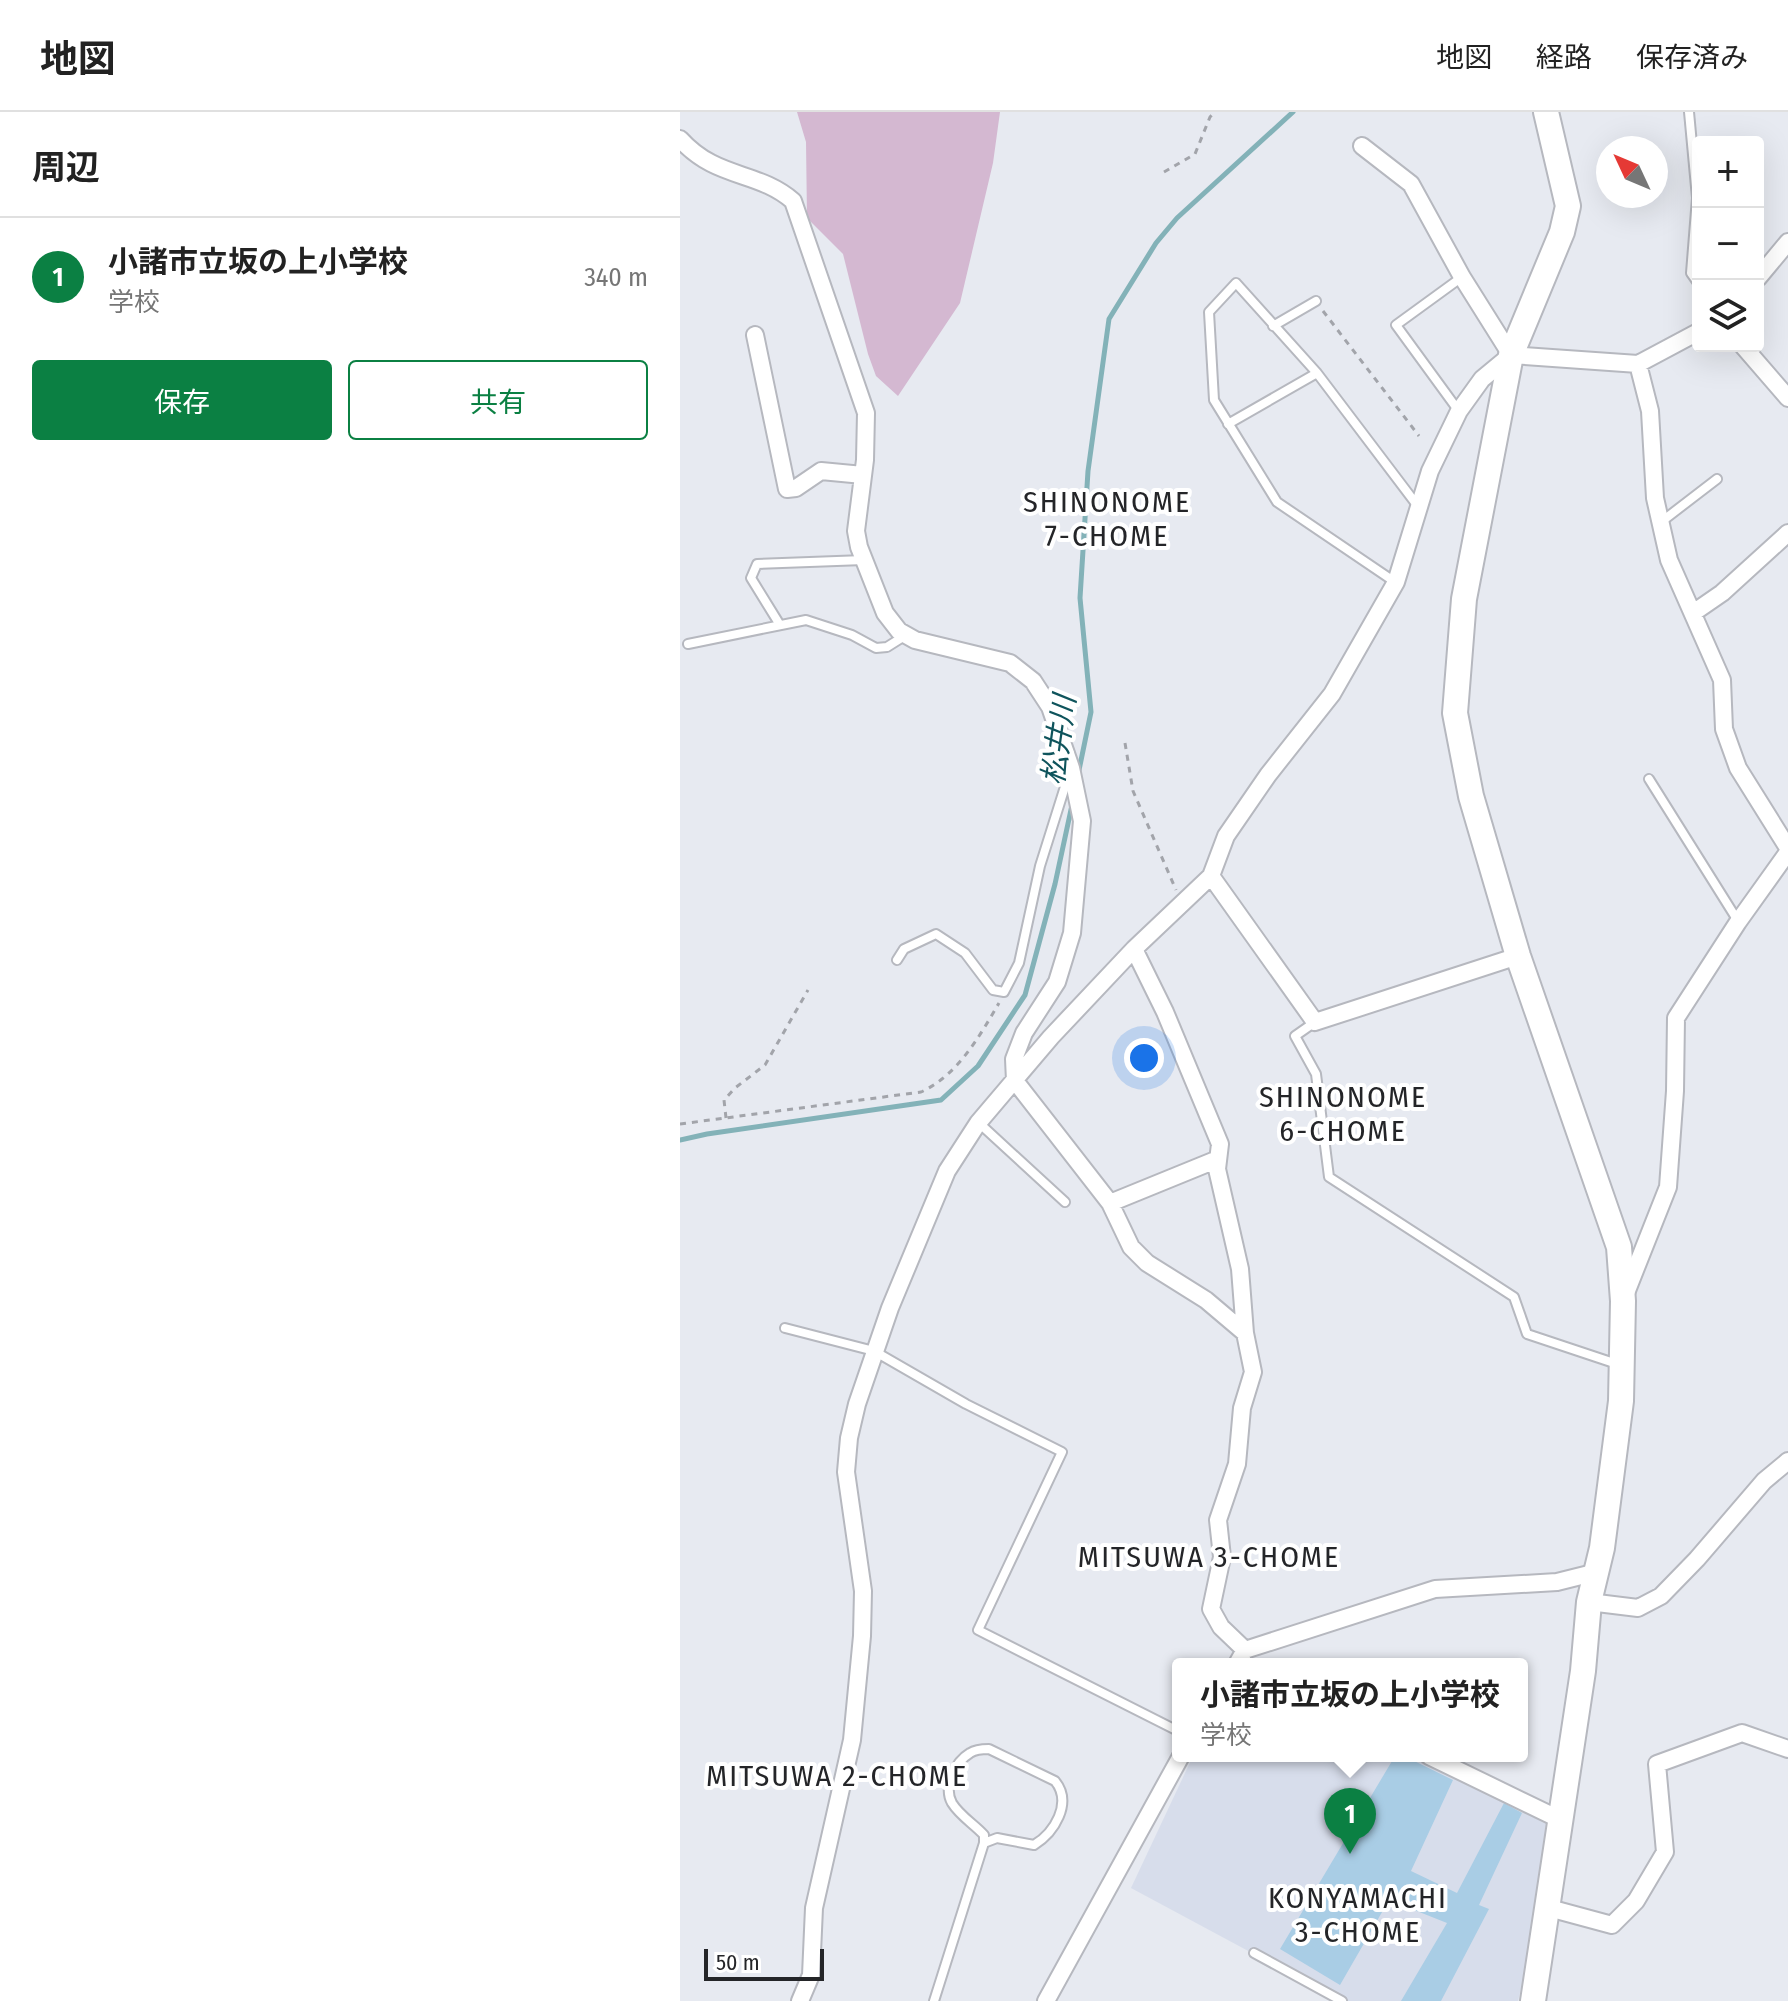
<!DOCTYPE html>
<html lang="ja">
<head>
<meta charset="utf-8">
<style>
	:root { --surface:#fff; --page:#f2f2f2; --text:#222; --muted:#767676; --line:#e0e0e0; --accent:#0b8043 }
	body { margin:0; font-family:"Fira Sans Condensed","Noto Sans JP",sans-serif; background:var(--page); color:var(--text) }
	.controls { position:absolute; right:24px; top:24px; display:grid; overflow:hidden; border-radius:8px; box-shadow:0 8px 32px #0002 }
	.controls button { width:72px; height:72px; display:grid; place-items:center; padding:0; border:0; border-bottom:2px solid var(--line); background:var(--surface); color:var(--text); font:40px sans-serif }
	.compass { position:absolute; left:916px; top:24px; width:72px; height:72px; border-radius:50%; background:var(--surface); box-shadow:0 8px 32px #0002; rotate:314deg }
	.scale { position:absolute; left:24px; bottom:20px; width:120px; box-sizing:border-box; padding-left:8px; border:4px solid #242528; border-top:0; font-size:22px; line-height:28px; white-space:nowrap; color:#242528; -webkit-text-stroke:6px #fff; paint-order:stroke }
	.you { position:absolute; left:464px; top:946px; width:28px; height:28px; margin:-20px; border:6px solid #fff; border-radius:50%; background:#1a73e8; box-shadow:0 0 0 12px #1a73e833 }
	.badge { display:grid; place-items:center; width:52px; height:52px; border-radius:50%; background:var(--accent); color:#fff; font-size:26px; font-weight:700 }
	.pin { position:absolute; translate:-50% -66px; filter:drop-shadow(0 2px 4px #0008) }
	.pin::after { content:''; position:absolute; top:42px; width:28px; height:24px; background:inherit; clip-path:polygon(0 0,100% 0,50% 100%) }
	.popup { position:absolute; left:492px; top:1546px; width:356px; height:104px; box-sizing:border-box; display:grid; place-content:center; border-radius:8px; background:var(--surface); filter:drop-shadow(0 2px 6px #0005); font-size:26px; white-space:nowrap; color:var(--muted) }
	.popup b { font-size:30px; color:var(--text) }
	.popup::after { content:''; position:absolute; left:50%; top:100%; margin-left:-16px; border:16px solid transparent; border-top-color:var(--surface) }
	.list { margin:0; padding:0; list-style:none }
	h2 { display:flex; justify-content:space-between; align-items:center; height:104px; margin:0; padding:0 32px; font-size:34px }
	h2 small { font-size:26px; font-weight:400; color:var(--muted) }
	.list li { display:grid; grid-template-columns:52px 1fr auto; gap:24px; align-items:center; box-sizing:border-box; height:120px; padding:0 32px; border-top:2px solid var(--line) }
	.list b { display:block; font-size:30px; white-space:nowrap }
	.list p { margin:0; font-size:26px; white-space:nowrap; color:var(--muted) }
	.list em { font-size:26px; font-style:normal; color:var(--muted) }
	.actions { display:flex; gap:16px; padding:24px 32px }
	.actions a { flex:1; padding:18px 0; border:2px solid var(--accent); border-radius:8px; text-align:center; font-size:28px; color:var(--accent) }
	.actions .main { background:var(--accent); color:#fff }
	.icon { flex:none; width:44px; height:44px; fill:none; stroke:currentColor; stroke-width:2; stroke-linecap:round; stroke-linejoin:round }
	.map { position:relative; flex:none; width:1108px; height:1889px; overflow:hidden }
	header { display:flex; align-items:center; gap:48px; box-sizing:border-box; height:112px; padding:0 40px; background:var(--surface); border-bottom:2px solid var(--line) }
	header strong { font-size:38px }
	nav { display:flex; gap:44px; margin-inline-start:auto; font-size:28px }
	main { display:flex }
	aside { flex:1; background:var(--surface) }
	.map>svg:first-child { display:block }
</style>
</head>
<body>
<header>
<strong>地図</strong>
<nav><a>地図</a><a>経路</a><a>保存済み</a></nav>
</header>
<main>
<aside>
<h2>周辺<small></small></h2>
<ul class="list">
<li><span class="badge">1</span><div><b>小諸市立坂の上小学校</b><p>学校</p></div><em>340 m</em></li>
</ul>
<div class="actions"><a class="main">保存</a><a>共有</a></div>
</aside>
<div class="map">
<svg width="1108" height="1889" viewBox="0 0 1108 1889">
	<rect width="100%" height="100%" fill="#e7eaf1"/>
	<path fill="#d7ddeb" d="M 513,1644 L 739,1644 L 881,1708 L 838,1889 L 661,1889 L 451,1776 Z"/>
	<path fill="#d4b8d1" d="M 117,0 L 320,0 L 313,51 L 280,191 L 218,284 L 196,264 L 188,242 L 163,142 L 127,106 L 126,30 Z"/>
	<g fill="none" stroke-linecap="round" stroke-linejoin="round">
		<path stroke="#83b2b8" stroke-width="5" d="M 398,663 L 411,600 L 400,486 L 408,359 L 429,207 L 476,131 L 497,106 L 613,0
			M 0,1028 L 27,1022 L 261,988 L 298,954 L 345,883 L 375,772 L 392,693"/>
	</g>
	<path fill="#a9cde5" d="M 715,1644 L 724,1644 L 773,1668 L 731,1759 L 777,1781 L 824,1691 L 842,1701 L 799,1793 L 809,1797 L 761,1889 L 721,1889 L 767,1811 L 709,1788 L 660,1873 L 600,1837 Z"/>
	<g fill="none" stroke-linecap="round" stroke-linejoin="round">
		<g stroke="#b6b8bf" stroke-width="12">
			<path id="lane" d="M 1009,0 L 1017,86 L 1011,161 L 1018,171
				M 593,214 L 636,189
				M 778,298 L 716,213 L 782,165
				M 548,312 L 637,261
				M 981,410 L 1037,367
				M 715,470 L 597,390 L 534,288 L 529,200 L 556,171 L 637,261 L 740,397
				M 100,513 L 71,466 L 77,452 L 184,448
				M 8,532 L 126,508 L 172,523 L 196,536 L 207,535 L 226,523
				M 969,667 L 1058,809
				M 217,848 L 224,837 L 256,822 L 285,841 L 313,878 L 324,880 L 339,851 L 360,754 L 388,665
				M 635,910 L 615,924 L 636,962 L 649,1065 L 834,1185 L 847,1222 L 937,1252
				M 299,1011 L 385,1090
				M 105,1216 L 194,1239 L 286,1292 L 382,1340 L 298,1518 L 498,1619
				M 574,1841 L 662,1889
				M 254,1889 L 304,1731 L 304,1723 C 294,1712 280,1704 272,1691 C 263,1675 275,1650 290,1641 C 296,1637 303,1637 309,1637 L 375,1669 C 393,1691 374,1721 354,1733 L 317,1726 L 304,1731"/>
		</g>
		<g stroke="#b6b8bf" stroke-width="20">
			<path id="street" d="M 0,27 C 37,68 77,58 113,89 L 186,301 L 185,348 L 176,419 L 179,435 L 205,501 L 219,519 L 235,528 L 330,551 L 353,569 L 370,595 L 391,656 L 402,709 L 392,821 L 377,870 L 344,921 L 334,947 L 335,969 L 430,1091 L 451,1135 L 467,1151 L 526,1188 L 565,1221
				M 682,34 L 731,72 L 782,165 L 831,243
				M 1078,166 L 1108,130
				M 75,223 L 107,377 L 116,376 L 141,359 L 183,363
				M 1063,234 L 1108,286
				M 958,252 L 1018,220
				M 1013,501 L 1042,481 L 1108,421
				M 531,764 L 635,910 L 838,844
				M 454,837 L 485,900 L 540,1032 L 537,1057 L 560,1157 L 565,1221 L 573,1260 L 562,1296 L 557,1352 L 538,1408 L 542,1445 L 531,1497 L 541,1515 L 565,1538
				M 430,1091 L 538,1047
				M 946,1181 L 988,1075 L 995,979 L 996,906 L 1058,810 L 1108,740
				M 909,1490 L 958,1496 L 981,1484 L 1017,1447 L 1084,1369 L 1108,1349
				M 557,1552 L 565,1538 L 755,1477 L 877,1470 L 917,1460
				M 749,1644 L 881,1708
				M 869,1796 L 932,1813 L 956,1789 L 985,1740 L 977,1652 L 1062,1621 L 1108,1637
				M 120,1889 L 131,1863 L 134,1796 L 172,1628 L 182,1524 L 183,1479 L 166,1360 L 169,1326 L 177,1292 L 210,1196 L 267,1059 L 298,1011 L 371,925 L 454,837 L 531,764 L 546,724 L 588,663 L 652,582 L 716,470 L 750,359 L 779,299 L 802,267 L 831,243 L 958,252 L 970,299 L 975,386 L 989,448 L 1042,568 L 1044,617 L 1058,656 L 1108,736
				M 366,1889 L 501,1644"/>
		</g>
		<g stroke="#b6b8bf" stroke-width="28">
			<path id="secondary" d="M 853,1889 L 903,1559 L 909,1490 L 922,1436 L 941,1289 L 943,1189 L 939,1135 L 838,844 L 791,684 L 775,601 L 784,487 L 831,243 L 882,120 L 888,94 L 866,0"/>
		</g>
		<path stroke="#a2a4aa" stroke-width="3" stroke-dasharray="6 6" stroke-linecap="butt" d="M 484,60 L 515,42 L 530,5 L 535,0
			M 643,199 L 739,324
			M 445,631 L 453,679 L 496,778
			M 46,1006 L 44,988 L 55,976 L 85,953 L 128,878
			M 0,1012 L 241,980 C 278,963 299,925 319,891"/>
		<use href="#lane" stroke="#fff" stroke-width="8"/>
		<use href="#street" stroke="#fff" stroke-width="16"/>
		<use href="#secondary" stroke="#fff" stroke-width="24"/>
	</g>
	<g text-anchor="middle" stroke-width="8" stroke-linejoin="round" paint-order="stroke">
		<g font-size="30" letter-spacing="2" fill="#242528" stroke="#fff">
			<text x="427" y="400">SHINONOME<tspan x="427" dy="34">7-CHOME</tspan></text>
			<text x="663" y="995">SHINONOME<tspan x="663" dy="34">6-CHOME</tspan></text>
			<text x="529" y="1455">MITSUWA 3-CHOME</text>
			<text x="157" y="1674">MITSUWA 2-CHOME</text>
			<text x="678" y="1796">KONYAMACHI<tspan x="678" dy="34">3-CHOME</tspan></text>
		</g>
		<g font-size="30" font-style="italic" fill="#0f545c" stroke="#fff">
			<text transform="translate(379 628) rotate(-82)" y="10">松井川</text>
		</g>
	</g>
</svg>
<div class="controls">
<button>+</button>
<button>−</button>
<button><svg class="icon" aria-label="layers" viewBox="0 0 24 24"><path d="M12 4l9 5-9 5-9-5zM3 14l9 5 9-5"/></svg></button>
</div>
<svg class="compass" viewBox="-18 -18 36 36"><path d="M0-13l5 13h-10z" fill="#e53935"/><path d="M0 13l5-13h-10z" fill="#767676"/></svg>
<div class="scale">50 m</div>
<div class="you"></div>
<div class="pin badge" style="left:670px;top:1742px">1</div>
<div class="popup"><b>小諸市立坂の上小学校</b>学校</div>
</div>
</main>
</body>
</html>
